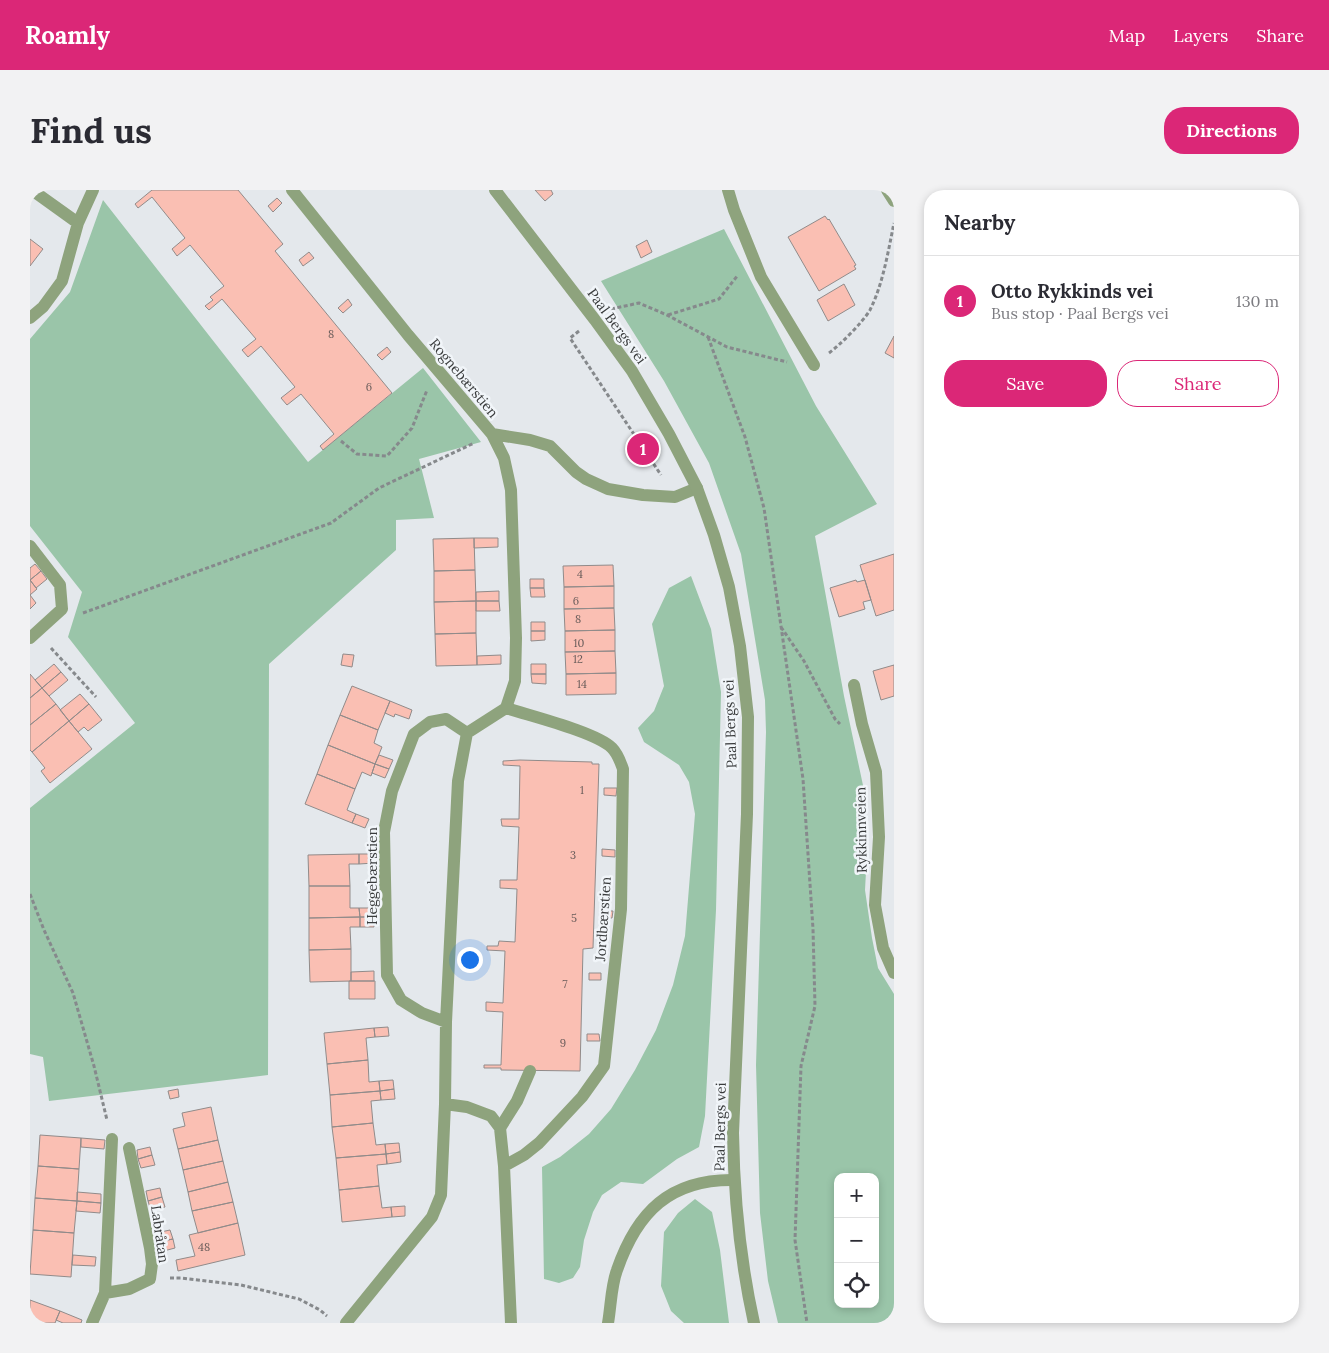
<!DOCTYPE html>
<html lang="en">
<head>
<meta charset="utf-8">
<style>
	:root { --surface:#fff; --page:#f2f2f3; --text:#2b2b33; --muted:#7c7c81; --line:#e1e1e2; --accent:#db2777 }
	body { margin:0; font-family:Lora,serif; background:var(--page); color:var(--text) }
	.controls { position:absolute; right:15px; bottom:15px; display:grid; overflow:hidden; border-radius:10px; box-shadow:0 2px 8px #0003 }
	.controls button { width:45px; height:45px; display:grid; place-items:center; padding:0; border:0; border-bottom:1px solid var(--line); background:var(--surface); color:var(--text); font:25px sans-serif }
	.you { position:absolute; left:439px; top:769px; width:18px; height:18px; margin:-12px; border:4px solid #fff; border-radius:50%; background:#1a73e8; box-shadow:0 0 0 8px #1a73e833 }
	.badge { display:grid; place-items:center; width:32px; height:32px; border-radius:50%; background:var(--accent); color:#fff; font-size:16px; font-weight:700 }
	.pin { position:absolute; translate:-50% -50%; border:2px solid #fff; box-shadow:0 1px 5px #0006 }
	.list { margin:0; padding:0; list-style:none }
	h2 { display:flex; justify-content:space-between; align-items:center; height:65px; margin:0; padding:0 20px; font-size:21px }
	h2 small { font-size:16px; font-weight:400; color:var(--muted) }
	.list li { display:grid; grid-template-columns:32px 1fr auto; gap:15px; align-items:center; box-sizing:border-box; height:90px; padding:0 20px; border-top:1px solid var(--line) }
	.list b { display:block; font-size:19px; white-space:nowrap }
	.list p { margin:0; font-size:16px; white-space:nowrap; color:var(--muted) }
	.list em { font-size:16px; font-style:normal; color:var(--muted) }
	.actions { display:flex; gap:10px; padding:15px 20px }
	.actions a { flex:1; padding:11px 0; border:1px solid var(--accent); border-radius:20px; text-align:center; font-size:18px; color:var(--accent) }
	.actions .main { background:var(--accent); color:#fff }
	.icon { flex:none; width:28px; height:28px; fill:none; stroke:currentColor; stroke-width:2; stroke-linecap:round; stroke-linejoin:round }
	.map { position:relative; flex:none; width:864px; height:1133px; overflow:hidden; border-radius:20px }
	header { display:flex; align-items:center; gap:30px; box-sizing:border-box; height:70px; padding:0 25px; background:var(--accent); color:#fff }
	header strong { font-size:24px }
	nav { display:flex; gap:28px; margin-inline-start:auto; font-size:18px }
	.intro { display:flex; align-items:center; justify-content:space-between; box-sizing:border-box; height:120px; padding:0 30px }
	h1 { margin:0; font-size:35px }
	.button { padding:12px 22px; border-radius:20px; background:var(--accent); color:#fff; font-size:18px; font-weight:700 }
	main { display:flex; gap:30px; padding:0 30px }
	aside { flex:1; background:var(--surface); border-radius:20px; box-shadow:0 2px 8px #0003 }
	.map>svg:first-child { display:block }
</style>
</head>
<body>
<header>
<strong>Roamly</strong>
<nav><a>Map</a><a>Layers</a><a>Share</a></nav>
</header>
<div class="intro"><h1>Find us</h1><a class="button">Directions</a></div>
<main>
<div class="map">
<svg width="864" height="1133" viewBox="0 0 864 1133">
	<rect width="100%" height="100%" fill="#e4e8ec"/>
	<path fill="#9ac5a9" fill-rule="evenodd" d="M 73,10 L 278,272 L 393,178 L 451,252 L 389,269 L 404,328 L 366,330 L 366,360 L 239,474 L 238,885 L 19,911 L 13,867 L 0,864 L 0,618 L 105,533 L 38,447 L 52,402 L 0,336 L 0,149 L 40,102 Z
		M 694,39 L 786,216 L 847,314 L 785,346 L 814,506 L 834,600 L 838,645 L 835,700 L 842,748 L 848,778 L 864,804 L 864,1133 L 748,1133 L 738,1091 L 730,1023 L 726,875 L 736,542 L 735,510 L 711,364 L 679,273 L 634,191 L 571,91 ZM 808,987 L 845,987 L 845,1114 L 808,1114 Z
		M 661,386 L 681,439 L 691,502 L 686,720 L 675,926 L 669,957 L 647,969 L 613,994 L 591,992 L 572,1005 L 563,1022 L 554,1050 L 550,1077 L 543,1088 L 529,1093 L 514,1089 L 512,977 L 530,967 L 559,944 L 581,919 L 605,880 L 626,840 L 643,795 L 655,746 L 665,624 L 659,592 L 649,575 L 614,552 L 608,538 L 624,521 L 634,496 L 622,434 L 639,398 Z
		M 665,1009 L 682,1022 L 690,1060 L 699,1133 L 654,1133 L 641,1121 L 631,1096 L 634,1042 L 648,1023 Z"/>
	<path fill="#fabfb3" stroke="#918b8a" d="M 122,0 L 208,0 L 253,54 L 245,61 L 362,203 L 293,260 L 290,256 L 304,244 L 271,204 L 257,215 L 251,208 L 265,197 L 231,156 L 218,167 L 212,160 L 226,149 L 192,109 L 179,120 L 175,116 L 183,110 L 180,107 L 194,96 L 160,55 L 147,66 L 142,59 L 155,48 L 122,7 L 108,18 L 105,14 Z
		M 505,0 L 521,0 L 523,4 L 515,11 Z
		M 247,8 L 252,13 L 243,22 L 238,16 Z
		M 795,26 L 798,30 L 799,29 L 826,75 L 824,76 L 826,79 L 789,101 L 758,47 Z
		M 0,49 L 13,59 L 0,76 Z
		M 617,50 L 622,62 L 611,68 L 606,56 Z
		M 279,62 L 284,68 L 273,76 L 269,70 Z
		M 814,94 L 825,115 L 798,131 L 787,110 Z
		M 318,109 L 322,115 L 313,123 L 308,118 Z
		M 864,146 L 864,168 L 855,163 Z
		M 357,157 L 361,162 L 352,170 L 347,165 Z
		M 444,348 L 468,348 L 468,357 L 444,358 Z
		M 444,348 L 445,380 L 404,381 L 403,349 Z
		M 864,364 L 864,420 L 846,426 L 830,375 Z
		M 5,374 L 11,381 L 0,390 L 0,378 Z
		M 583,375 L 584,396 L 534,397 L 533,376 Z
		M 445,380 L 446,411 L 404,412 L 404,381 Z
		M 11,381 L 17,389 L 6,398 L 0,390 Z
		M 500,389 L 514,389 L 514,398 L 500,398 Z
		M 0,390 L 7,399 L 0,405 L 6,413 L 0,419 Z
		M 826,390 L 827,392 L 835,390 L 841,410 L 833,412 L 835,419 L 809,427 L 800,398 Z
		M 584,396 L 584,418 L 534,419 L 534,397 Z
		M 500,398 L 514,398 L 515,407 L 501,407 Z
		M 469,401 L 469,411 L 446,411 L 446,402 Z
		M 446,411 L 446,443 L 405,444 L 404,412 Z
		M 446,411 L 469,411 L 470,421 L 446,421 Z
		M 584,418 L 585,440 L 535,441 L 534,419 Z
		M 501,432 L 515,432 L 515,441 L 501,441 Z
		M 585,440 L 585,461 L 535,462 L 535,441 Z
		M 501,441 L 515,441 L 515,450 L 501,451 Z
		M 446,443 L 447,475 L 406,476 L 405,444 Z
		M 585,461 L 586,483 L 536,484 L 535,462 Z
		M 313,464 L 324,465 L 322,477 L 311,475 Z
		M 471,465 L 471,474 L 447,475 L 447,466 Z
		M 24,474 L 31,482 L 12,498 L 5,490 Z
		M 501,474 L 516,474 L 516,484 L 501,484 Z
		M 864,475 L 864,506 L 851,510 L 843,481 Z
		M 31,482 L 38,490 L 19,506 L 12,498 Z
		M 586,483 L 586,504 L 536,505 L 536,484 Z
		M 0,484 L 12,498 L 0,508 Z
		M 501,484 L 516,484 L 516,494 L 502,493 Z
		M 322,496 L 360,511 L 348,540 L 310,525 Z
		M 12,498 L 26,514 L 0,535 L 0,508 Z
		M 50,504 L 59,514 L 39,531 L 30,520 Z
		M 360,511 L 382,520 L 379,529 L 365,524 L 364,527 L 355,523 Z
		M 26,514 L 39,531 L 2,562 L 0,560 L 0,535 Z
		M 59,514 L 72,530 L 58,541 L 54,537 L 48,542 L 39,531 Z
		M 310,525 L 348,540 L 344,553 L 352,557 L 345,574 L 298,555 Z
		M 39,531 L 62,559 L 20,593 L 11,581 L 15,578 L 2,562 Z
		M 298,555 L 345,574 L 341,586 L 332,582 L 325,599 L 287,584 Z
		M 349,565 L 363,570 L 359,579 L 345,574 Z
		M 490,570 L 562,572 L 562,574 L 569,574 L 563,758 L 553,759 L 550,881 L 471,880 L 471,878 L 454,878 L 454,875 L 471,875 L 473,822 L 456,821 L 456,812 L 473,813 L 475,761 L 457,760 L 457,756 L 468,756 L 469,751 L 485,752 L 487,699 L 470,698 L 470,690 L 487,690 L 489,637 L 472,636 L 471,629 L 489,629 L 490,576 L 473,575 L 473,571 Z
		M 345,574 L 359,579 L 355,588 L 342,583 Z
		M 287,584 L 325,599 L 317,620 L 326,624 L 322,633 L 275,614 Z
		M 574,598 L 587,598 L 586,606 L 574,605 Z
		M 326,624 L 339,629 L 335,638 L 322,633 Z
		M 572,659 L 585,660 L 585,667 L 572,666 Z
		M 329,664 L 343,664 L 344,673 L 329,674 Z
		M 329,664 L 329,674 L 319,674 L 320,696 L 279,696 L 278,665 Z
		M 279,696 L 320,696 L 320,718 L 329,718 L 330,727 L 279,728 Z
		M 329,718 L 344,718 L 344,727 L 330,727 Z
		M 570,721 L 583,721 L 582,728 L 570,728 Z
		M 330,727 L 344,727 L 344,737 L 330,737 Z
		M 330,727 L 330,737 L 320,737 L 321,759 L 279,760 L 279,728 Z
		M 321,759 L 321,791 L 280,792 L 279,760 Z
		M 344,781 L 344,791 L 321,791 L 321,782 Z
		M 559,783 L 571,783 L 571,790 L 559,790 Z
		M 319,791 L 345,791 L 345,809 L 319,809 Z
		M 358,837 L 359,846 L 345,847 L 344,838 Z
		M 344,838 L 345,847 L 336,848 L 338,870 L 297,874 L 294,843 Z
		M 557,844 L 569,844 L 570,851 L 557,851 Z
		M 338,870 L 339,892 L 349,891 L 350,901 L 300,905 L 297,874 Z
		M 363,890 L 364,899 L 350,901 L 349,891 Z
		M 148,899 L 149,907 L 140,909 L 138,901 Z
		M 364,899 L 365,909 L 351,910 L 350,901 Z
		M 350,901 L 351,910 L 341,911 L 343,933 L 302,937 L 300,905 Z
		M 181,917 L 188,950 L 148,959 L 143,939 L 155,936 L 152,923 Z
		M 343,933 L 346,955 L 355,954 L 356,964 L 306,968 L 302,937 Z
		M 10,945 L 51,948 L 49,979 L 8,976 Z
		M 51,948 L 75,950 L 74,959 L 51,957 Z
		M 188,950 L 193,971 L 153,980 L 148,959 Z
		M 369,953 L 370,962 L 356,964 L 355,954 Z
		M 120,957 L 122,965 L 108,969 L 107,960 Z
		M 370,962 L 371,972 L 357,974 L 356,964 Z
		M 356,964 L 357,974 L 347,975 L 349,996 L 309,1000 L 306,968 Z
		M 122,965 L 125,975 L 111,978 L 108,969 Z
		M 193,971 L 198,992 L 158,1002 L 153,980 Z
		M 8,976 L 49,979 L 47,1011 L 5,1008 Z
		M 198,992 L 203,1012 L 162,1021 L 158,1002 Z
		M 349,996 L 352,1018 L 361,1017 L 362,1027 L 312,1032 L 309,1000 Z
		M 130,998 L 132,1007 L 118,1011 L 116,1001 Z
		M 47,1002 L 71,1004 L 71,1013 L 47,1011 Z
		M 132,1007 L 135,1017 L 121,1021 L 118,1011 Z
		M 5,1008 L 47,1011 L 44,1043 L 3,1040 Z
		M 47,1011 L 71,1013 L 70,1023 L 46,1021 Z
		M 203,1012 L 208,1033 L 168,1043 L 162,1021 Z
		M 375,1016 L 375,1026 L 362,1027 L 361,1017 Z
		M 208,1033 L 215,1065 L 148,1081 L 146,1070 L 165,1066 L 159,1045 Z
		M 3,1040 L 44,1043 L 41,1087 L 0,1084 Z
		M 140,1040 L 143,1049 L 128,1052 L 126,1043 Z
		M 143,1049 L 145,1058 L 130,1062 L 128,1052 Z
		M 43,1065 L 66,1067 L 65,1076 L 42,1075 Z
		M 0,1110 L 30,1121 L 25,1133 L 0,1133 Z
		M 30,1121 L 52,1130 L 51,1133 L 33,1133 L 26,1130 Z"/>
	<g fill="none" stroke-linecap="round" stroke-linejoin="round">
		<path stroke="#86898c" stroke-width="3" stroke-dasharray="4 2.5" stroke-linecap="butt" d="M 581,119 L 609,113 L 637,125 L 697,157 L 757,172
			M 638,125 L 689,109 L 708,85
			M 549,141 L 540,148 L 631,285
			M 678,147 L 715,247 L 734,318 L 773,589 L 783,739 L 785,816 L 771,876 L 765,1050 L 777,1133
			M 799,163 C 810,155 833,132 840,120 C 853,94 858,62 864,33
			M 311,251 L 327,264 L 357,266 L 382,238 L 397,200
			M 53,423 L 301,333 L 349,298 L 444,253
			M 751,437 L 774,471 L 805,529 L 810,534
			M 21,458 L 66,507
			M 0,704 L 14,740 L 43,803 L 64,876 L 77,930
			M 140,1088 L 151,1088 L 211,1095 L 269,1109 L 290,1120 L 297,1126"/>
		<path stroke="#8ea37d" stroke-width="12" d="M 470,938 L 487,911 L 500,881"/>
		<path stroke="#8ea37d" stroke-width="12" d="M 2,0 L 48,33
			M 262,0 L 378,145 L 462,244 L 474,268 L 481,300 L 486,448 L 485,491 L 476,518 L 437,543 L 428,591 L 416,832 L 415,914 L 411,1005 L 402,1027 L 316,1133
			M 698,0 L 704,20 L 731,87 L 784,175
			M 857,0 L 864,11
			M 0,128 L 13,117 L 32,91 L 48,33 L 63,0
			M 462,244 L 500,250 L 520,256 L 546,282 L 556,289 L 578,299 L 613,305 L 645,307 L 667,298
			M 0,356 L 30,395 L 32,419 L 0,448
			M 824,495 L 832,534 L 846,582 L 849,647 L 845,715 L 853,758 L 864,783
			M 416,832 L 392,823 L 371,810 L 357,785 L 354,642 L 362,601 L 384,544 L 400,532 L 416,529 L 437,543
			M 415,914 L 437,917 L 461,926 L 470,938 L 474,976 L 481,1133
			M 474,976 L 494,965 L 509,953 L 552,907 L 574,876 L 591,719 L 593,579 C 590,571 588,564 582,558 C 566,542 500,526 476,518
			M 75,1103 L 99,1099 L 120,1089 L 122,1074 L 120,1058 L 99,958
			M 62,1133 L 75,1103 L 82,949
			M 578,1133 C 581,1116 581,1096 587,1080 C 607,1022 640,989 704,990"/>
		<path stroke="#8ea37d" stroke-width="12" d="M 465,0 L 565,130 L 602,181 L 639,244 L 667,298 L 684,345 L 699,397 L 710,456 L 718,527 L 717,624 L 703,943 C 704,1007 710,1070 724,1133"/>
	</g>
	<g text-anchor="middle" stroke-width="5" stroke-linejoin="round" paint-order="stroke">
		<g font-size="11" fill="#695c5a">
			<text x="301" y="148">8</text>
			<text x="339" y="201">6</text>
			<text x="550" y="388">4</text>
			<text x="546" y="415">6</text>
			<text x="548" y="433">8</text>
			<text x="549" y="457">10</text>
			<text x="548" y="473">12</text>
			<text x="552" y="498">14</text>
			<text x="552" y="604">1</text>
			<text x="543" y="669">3</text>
			<text x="544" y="732">5</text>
			<text x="535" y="798">7</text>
			<text x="533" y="857">9</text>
			<text x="174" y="1061">48</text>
		</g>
		<g font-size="14" fill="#393b3c" stroke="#f1f5f9">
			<text transform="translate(587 136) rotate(54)" y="5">Paal Bergs vei</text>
			<text transform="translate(434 188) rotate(50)" y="5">Rognebærstien</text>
			<text transform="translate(700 534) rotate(-92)" y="5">Paal Bergs vei</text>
			<text transform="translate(831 640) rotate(-91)" y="5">Rykkinnveien</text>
			<text transform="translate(342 686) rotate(-90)" y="5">Heggebærstien</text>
			<text transform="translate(573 729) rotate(-86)" y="5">Jordbærstien</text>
			<text transform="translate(690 937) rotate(-89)" y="5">Paal Bergs vei</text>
			<text transform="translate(130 1044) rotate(82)" y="5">Labråtan</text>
		</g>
	</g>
</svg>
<div class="controls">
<button>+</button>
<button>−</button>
<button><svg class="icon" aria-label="locate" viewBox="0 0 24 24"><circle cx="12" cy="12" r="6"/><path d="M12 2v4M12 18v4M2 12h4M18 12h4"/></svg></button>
</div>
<div class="you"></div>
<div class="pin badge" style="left:613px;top:259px">1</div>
</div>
<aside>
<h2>Nearby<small></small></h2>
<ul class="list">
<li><span class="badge">1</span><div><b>Otto Rykkinds vei</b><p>Bus stop · Paal Bergs vei</p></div><em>130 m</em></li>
</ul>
<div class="actions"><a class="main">Save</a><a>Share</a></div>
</aside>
</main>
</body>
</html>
